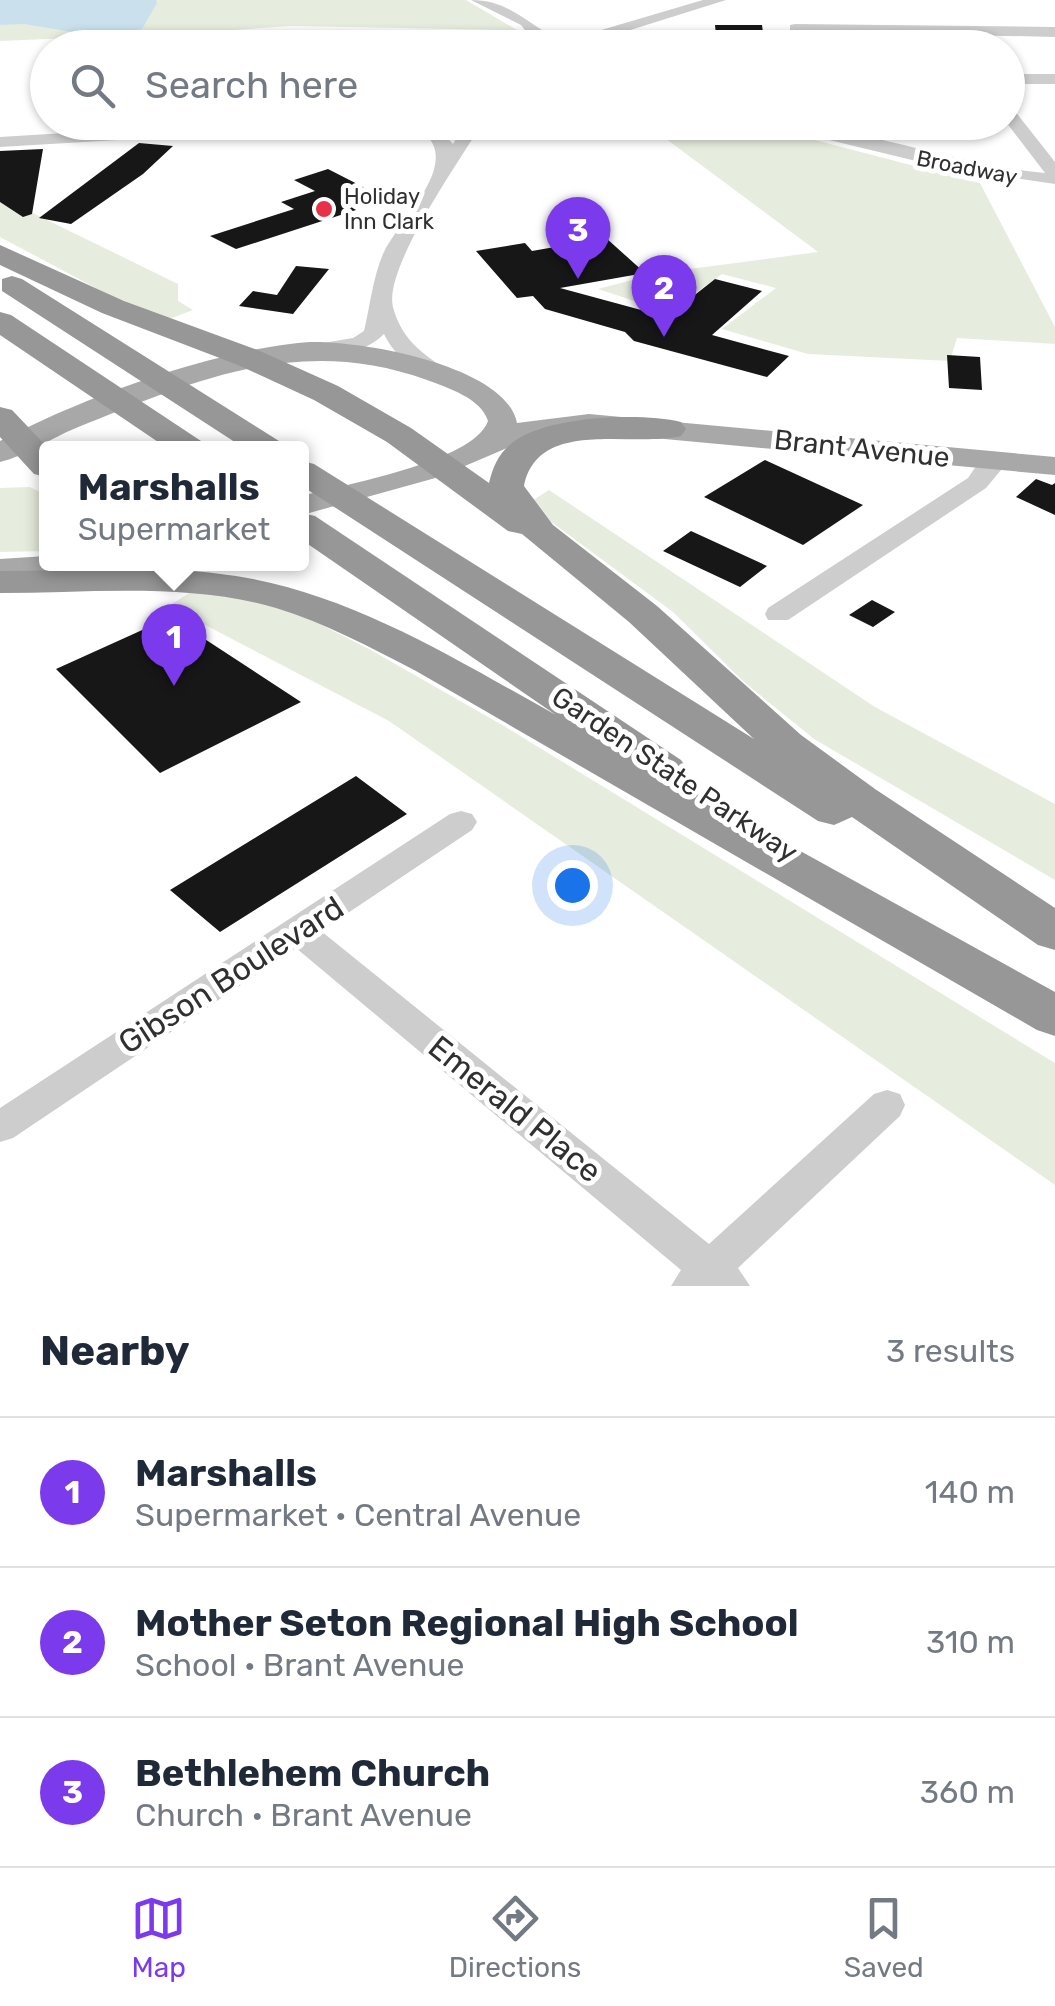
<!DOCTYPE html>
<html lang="en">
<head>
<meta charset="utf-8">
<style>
	:root { --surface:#fff; --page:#f6f6f7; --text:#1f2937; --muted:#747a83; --line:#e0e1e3; --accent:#7c3aed }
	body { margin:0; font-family:Rubik,sans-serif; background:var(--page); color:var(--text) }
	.you { position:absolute; left:572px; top:885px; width:35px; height:35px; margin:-25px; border:8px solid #fff; border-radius:50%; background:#1a73e8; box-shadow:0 0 0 15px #1a73e833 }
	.badge { display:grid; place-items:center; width:65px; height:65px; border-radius:50%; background:var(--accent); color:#fff; font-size:32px; font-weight:700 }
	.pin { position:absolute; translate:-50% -82px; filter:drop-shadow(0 2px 5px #0008) }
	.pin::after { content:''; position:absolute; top:52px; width:35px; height:30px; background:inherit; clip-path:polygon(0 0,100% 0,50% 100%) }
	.popup { position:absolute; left:39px; top:441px; width:270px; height:130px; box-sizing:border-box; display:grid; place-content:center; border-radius:10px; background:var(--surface); filter:drop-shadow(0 2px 8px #0005); font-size:32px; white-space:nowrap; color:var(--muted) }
	.popup b { font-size:38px; color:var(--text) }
	.popup::after { content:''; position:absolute; left:50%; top:100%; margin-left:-20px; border:20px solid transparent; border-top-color:var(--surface) }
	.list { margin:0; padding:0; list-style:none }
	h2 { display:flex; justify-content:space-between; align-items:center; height:130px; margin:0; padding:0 40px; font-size:42px }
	h2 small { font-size:32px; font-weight:400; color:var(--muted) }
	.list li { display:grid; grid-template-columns:65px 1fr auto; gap:30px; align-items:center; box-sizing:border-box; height:150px; padding:0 40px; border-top:2px solid var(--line) }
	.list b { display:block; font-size:38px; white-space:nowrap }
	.list p { margin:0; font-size:32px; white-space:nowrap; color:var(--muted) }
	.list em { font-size:32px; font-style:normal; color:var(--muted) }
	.icon { flex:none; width:55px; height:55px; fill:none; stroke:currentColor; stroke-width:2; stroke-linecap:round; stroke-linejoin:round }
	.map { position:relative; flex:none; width:1055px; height:1286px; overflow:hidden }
	.search { position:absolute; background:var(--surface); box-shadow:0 2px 8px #0004; left:30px; right:30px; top:30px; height:110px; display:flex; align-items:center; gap:25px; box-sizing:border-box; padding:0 35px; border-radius:55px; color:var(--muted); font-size:38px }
	.sheet { height:580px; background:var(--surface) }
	nav { display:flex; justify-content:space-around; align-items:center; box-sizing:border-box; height:140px; border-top:2px solid var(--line); background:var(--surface); font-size:28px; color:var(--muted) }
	nav a { display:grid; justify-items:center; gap:5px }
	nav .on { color:var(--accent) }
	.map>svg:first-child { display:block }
</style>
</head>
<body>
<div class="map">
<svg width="1055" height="1286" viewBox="0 0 1055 1286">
	<rect width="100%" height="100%" fill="#fff"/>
	<path fill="#e7edde" d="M 0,0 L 466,0 L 517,30 L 291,26 L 160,35 L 68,47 L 71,38 L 0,41 Z
		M 715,124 L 780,131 L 980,183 L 1055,327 L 1055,344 L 957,338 L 950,361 L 808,354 L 722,329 L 776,288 L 722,274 L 668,312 L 598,289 L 659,273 L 818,252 L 650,127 Z
		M 0,197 L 178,284 L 178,301 L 193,310 L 169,319 L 107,294 L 0,237 Z
		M 30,487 L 46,495 L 46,551 L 0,552 L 0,488 Z
		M 549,490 L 875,707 L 1055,804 L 1055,880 L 814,739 L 744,682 L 673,612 L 527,504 Z
		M 192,591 L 280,604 L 369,649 L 504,726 L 1055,1063 L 1055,1185 L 389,721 L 169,606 Z"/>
	<path fill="#cae1ed" d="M 0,0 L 156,0 L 157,3 L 142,29 L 96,36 L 24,24 L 0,25 Z"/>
	<path fill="#171717" d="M 715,25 L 762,25 L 765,47 L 717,46 Z
		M 139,143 L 173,146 L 143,174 L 71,224 L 39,218 Z
		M 43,149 L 32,214 L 23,217 L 0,202 L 0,151 Z
		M 328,169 L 367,189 L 342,197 L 358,205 L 352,207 L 356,210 L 236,249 L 210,236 L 294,209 L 281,202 L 315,191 L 294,180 Z
		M 606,238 L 645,273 L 560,288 L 667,317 L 715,279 L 762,291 L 712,335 L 789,356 L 767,377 L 634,341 L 625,332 L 545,309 L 533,296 L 517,298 L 476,251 L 525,243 L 532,251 Z
		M 296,266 L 329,269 L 293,314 L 239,306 L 253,291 L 277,295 Z
		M 947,355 L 980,357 L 982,390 L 949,388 Z
		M 765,460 L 863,505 L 803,545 L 704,497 Z
		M 1036,479 L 1052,485 L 1055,483 L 1055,515 L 1016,497 Z
		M 691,531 L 767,566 L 740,587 L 663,551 Z
		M 872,600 L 895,612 L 873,627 L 849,615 Z
		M 171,617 L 301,702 L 160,773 L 56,669 Z
		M 356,776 L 407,814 L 220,932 L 170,890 Z"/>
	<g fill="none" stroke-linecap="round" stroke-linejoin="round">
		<path fill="#cdcdcd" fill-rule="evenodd" d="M 471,0 C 513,0 529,28 564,41 L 703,0 L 726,0 L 573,48 L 548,48 L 532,39 L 521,25 Z
			M 795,24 L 1055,27 L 1055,37 L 790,31 L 790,25 Z
			M 1008,74 L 1055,74 L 1055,84 L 1008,84 Z
			M 1008,109 L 1014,110 L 1055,162 L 1055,184 L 945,168 L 755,122 C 853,122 947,164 1045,173 L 1006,122 Z
			M 243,122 L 346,122 L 338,127 L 0,147 L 0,137 Z
			M 367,122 C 397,122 432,118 453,144 L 466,122 L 483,122 C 461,159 383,268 393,307 C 401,338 421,353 446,369 L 449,374 L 446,379 C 421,383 394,355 384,334 C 369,350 326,365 308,350 L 311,345 L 353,338 L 364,331 C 370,306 373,277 383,254 C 397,223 457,169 428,137 Z
			M 991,454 L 1003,461 L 1001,470 L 986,488 L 788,620 L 768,620 L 765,614 L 768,608 L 968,478 L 983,456 Z
			M 461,811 L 472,814 L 477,822 L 472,830 L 321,931 L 709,1244 L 874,1094 L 887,1090 L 900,1094 L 905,1105 L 900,1116 L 738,1268 L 750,1286 L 671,1286 L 681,1270 L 296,948 L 13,1138 L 0,1142 L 0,1108 L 450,814 Z"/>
		<path fill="#a8a8a8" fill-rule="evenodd" d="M 309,342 C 359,340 506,365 517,423 L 589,414 L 1055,457 L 1055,475 L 589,432 L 533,437 L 439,477 L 302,515 L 302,496 C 341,485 474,462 488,421 C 481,398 448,388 427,380 C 300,334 195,380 76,428 C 51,438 26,456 0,462 L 0,441 C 83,397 216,349 309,342 Z
			M 46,556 L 46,564 L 86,564 L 82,571 L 0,579 L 0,559 Z"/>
		<path fill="#979797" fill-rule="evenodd" d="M 0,245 L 124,301 L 260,351 L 338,386 L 411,428 L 489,483 C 493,467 498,454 512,443 C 545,416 640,412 681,422 L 686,429 L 681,436 C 631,448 538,417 524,486 L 553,525 L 657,606 L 801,735 L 875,789 L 1055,908 L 1055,950 L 1038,945 L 852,817 L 834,825 L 818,821 L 302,486 L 302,461 L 314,464 L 754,739 L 629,622 L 522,534 L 508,531 L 387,442 L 314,400 L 238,365 L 102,313 L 0,265 Z
			M 12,276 L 22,279 L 279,441 L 284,448 L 244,448 L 2,291 L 2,279 Z
			M 0,312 L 11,315 L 201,441 L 206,448 L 167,448 L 0,335 Z
			M 0,407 L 12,410 L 48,448 L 46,477 L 34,474 L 0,437 Z
			M 302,513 L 315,516 L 681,760 L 688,770 L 676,782 L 1055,992 L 1055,1036 L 1037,1030 L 416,671 C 370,647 325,623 276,608 C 188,582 90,593 0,593 L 0,571 C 78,571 158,564 236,576 C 352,594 455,659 556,715 L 302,540 Z"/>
	</g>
	<circle fill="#e73148" stroke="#fff" stroke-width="4" cx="324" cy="209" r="10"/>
	<g text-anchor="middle" stroke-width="10" stroke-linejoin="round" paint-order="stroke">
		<g font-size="22" fill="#303030" stroke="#fff">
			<text transform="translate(967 167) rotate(11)" y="8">Broadway</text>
		</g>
		<g font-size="22" fill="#303030" stroke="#fff" text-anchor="start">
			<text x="344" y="204">Holiday<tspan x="344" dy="25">Inn Clark</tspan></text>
		</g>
		<g font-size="28" fill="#303030" stroke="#fff">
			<text transform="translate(862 448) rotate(6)" y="10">Brant Avenue</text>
			<text transform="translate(675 774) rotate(34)" y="10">Garden State Parkway</text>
		</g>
		<g font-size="32" fill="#303030" stroke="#fff">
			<text transform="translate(231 975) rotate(-33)" y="11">Gibson Boulevard</text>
			<text transform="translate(515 1109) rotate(39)" y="11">Emerald Place</text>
		</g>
	</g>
</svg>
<div class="you"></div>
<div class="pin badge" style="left:174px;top:686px">1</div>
<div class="popup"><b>Marshalls</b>Supermarket</div>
<div class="pin badge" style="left:664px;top:337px">2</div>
<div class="pin badge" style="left:578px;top:279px">3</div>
<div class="search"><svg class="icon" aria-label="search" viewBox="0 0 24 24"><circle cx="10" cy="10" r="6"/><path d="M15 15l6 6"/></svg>Search here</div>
</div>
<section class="sheet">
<h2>Nearby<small>3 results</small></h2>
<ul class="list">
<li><span class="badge">1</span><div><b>Marshalls</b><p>Supermarket · Central Avenue</p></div><em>140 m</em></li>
<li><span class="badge">2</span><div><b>Mother Seton Regional High School</b><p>School · Brant Avenue</p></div><em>310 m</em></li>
<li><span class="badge">3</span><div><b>Bethlehem Church</b><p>Church · Brant Avenue</p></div><em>360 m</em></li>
</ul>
</section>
<nav>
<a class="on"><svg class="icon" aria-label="map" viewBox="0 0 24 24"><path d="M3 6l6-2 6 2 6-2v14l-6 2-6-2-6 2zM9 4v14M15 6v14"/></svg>Map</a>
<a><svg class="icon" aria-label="directions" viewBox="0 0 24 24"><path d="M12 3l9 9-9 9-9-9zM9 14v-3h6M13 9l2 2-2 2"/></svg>Directions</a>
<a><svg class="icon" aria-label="saved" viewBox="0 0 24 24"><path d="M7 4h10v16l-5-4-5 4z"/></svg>Saved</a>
</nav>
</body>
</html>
